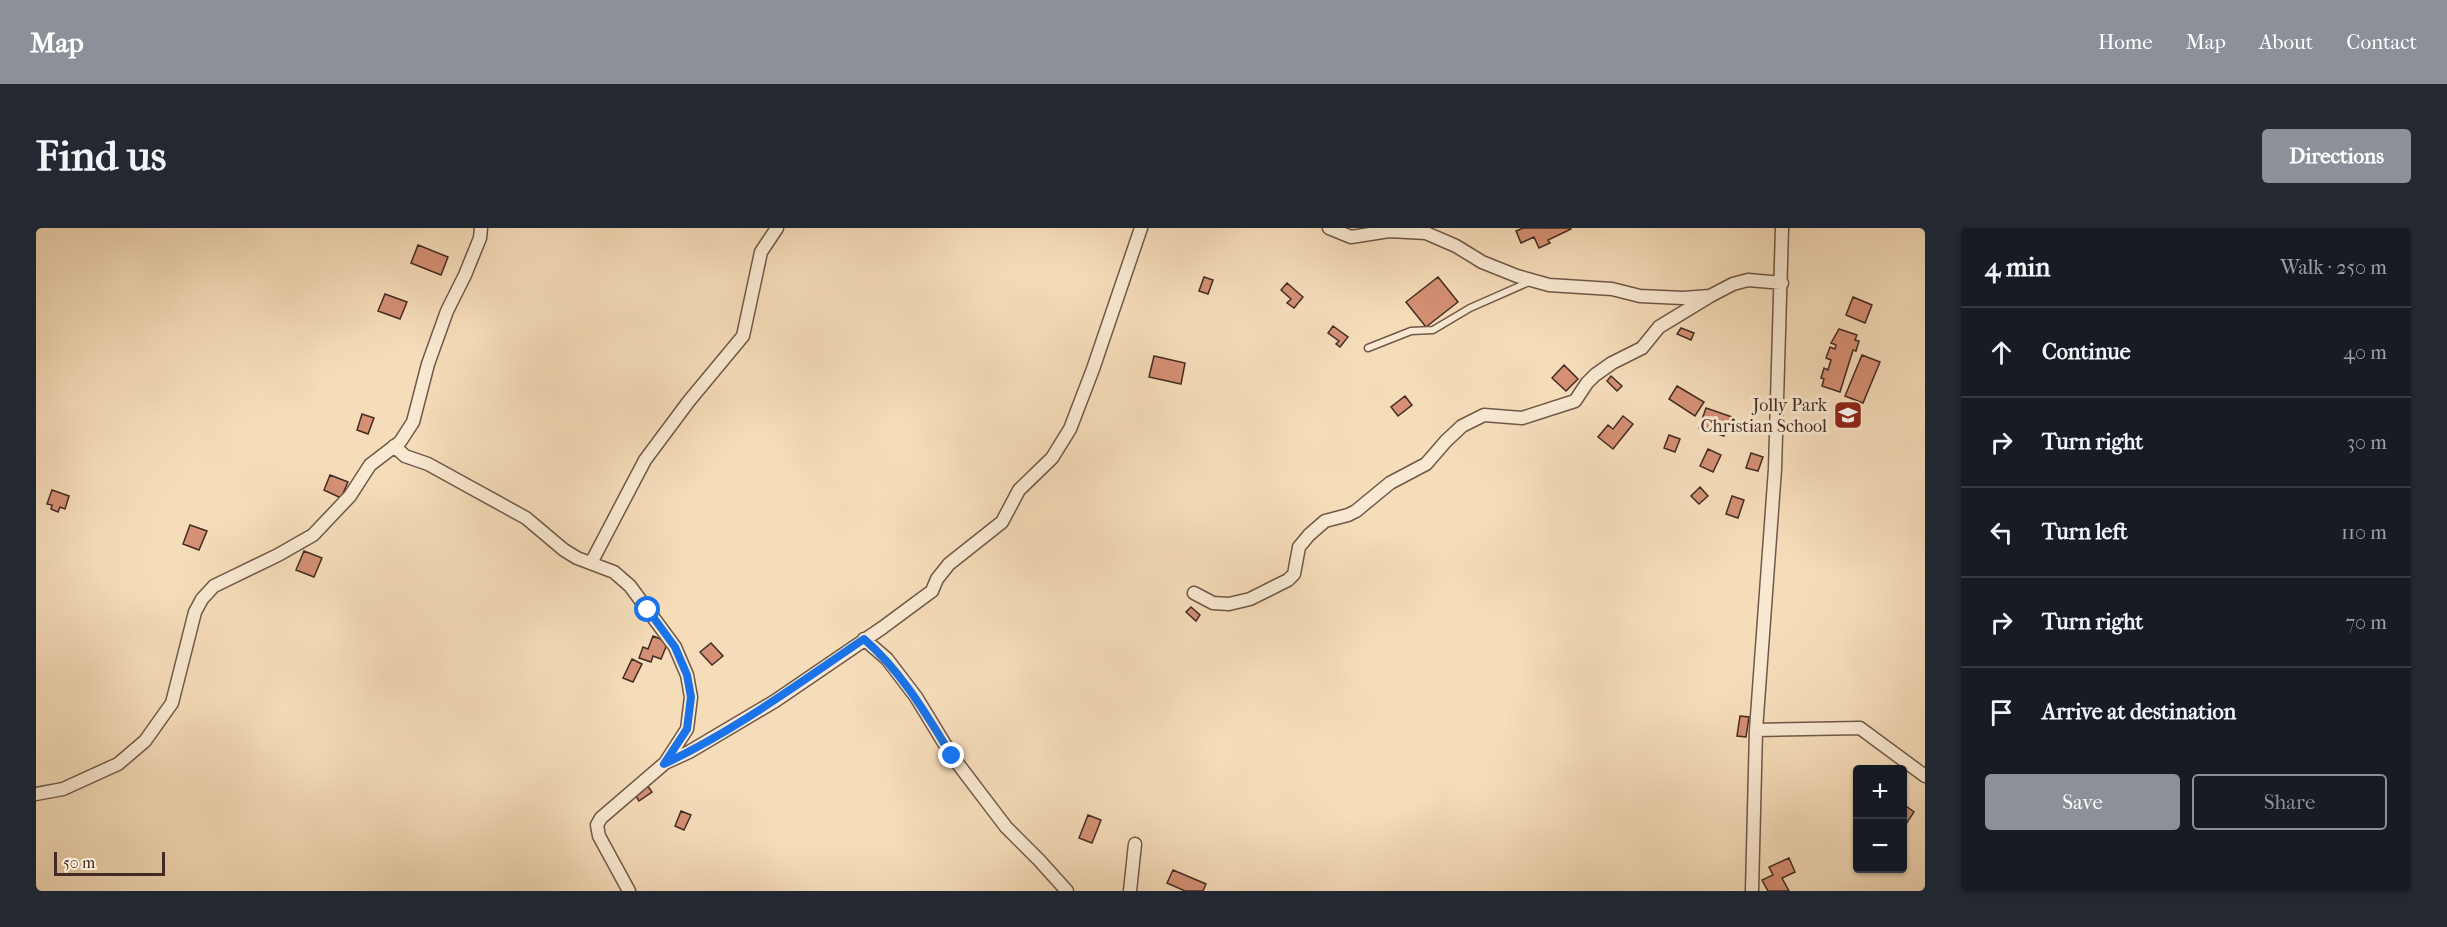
<!DOCTYPE html>
<html lang="en">
<head>
<meta charset="utf-8">
<style>
	:root { --surface:#171b24; --page:#242831; --text:#f1f3f6; --muted:#9ea1a6; --line:#363941; --accent:#8c9099 }
	body { margin:0; font-family:"IM FELL French Canon",serif; background:var(--page); color:var(--text) }
	.controls { position:absolute; right:18px; bottom:18px; display:grid; overflow:hidden; border-radius:6px; box-shadow:0 2px 4px #0004 }
	.controls button { width:54px; height:54px; display:grid; place-items:center; padding:0; border:0; border-bottom:2px solid var(--line); background:var(--surface); color:var(--text); font:30px sans-serif }
	.scale { position:absolute; left:18px; bottom:15px; width:111px; box-sizing:border-box; padding-left:6px; border:3px solid #432b23; border-top:0; font-size:16px; line-height:21px; white-space:nowrap; color:#432b23; -webkit-text-stroke:4px #f9e9d2; paint-order:stroke }
	.stop { position:absolute; width:18px; height:18px; margin:-14px; border:4px solid #1a73e8; border-radius:50%; background:#fff }
	.stop.end { background:#1a73e8; border-color:#fff; box-shadow:0 2px 6px #0008 }
	.list { margin:0; padding:0; list-style:none }
	h2 { display:flex; justify-content:space-between; align-items:center; height:78px; margin:0; padding:0 24px; font-size:26px }
	h2 small { font-size:20px; font-weight:400; color:var(--muted) }
	.list li { display:grid; grid-template-columns:39px 1fr auto; gap:18px; align-items:center; box-sizing:border-box; height:90px; padding:0 24px; border-top:2px solid var(--line) }
	.list b { display:block; font-size:22px; white-space:nowrap }
	.list em { font-size:20px; font-style:normal; color:var(--muted) }
	.actions { display:flex; gap:12px; padding:18px 24px }
	.actions a { flex:1; padding:14px 0; border:2px solid var(--accent); border-radius:6px; text-align:center; font-size:21px; color:var(--accent) }
	.actions .main { background:var(--accent); color:#fff }
	.icon { flex:none; width:33px; height:33px; fill:none; stroke:currentColor; stroke-width:2; stroke-linecap:round; stroke-linejoin:round }
	.map { position:relative; flex:none; width:1889px; height:663px; overflow:hidden; border-radius:6px }
	header { display:flex; align-items:center; gap:36px; box-sizing:border-box; height:84px; padding:0 30px; background:var(--accent); color:#fff }
	header strong { font-size:28px }
	nav { display:flex; gap:33px; margin-inline-start:auto; font-size:21px }
	.intro { display:flex; align-items:center; justify-content:space-between; box-sizing:border-box; height:144px; padding:0 36px }
	h1 { margin:0; font-size:42px }
	.button { padding:15px 27px; border-radius:6px; background:var(--accent); color:#fff; font-size:21px; font-weight:700 }
	main { display:flex; gap:36px; padding:0 36px }
	aside { flex:1; background:var(--surface); border-radius:6px; box-shadow:0 2px 4px #0004 }
	.map>svg:first-child { display:block }
</style>
</head>
<body>
<header>
<strong>Map</strong>
<nav><a>Home</a><a>Map</a><a>About</a><a>Contact</a></nav>
</header>
<div class="intro"><h1>Find us</h1><a class="button">Directions</a></div>
<main>
<div class="map">
<svg width="1889" height="663" viewBox="0 0 1889 663">
	<rect width="100%" height="100%" fill="#f6ddba"/>
	<filter id="stains"><feTurbulence type="fractalNoise" baseFrequency=".00333" numOctaves="4"/><feColorMatrix values="0 0 0 0 .2 0 0 0 0 .09 0 0 0 0 .02 0 0 0 .5 -.17"/></filter>
	<radialGradient id="worn" r=".72"><stop offset=".6" stop-color="#630" stop-opacity="0"/><stop offset="1" stop-color="#630" stop-opacity=".3"/></radialGradient>
	<path fill="#d59075" stroke="#432b23" stroke-width="1.5" d="M 1487,0 L 1534,0 L 1535,1 L 1512,12 L 1514,15 L 1503,20 L 1498,9 L 1485,15 L 1480,3 Z
		M 382,17 L 412,29 L 405,47 L 375,35 Z
		M 1168,49 L 1177,52 L 1172,66 L 1163,63 Z
		M 1402,49 L 1422,74 L 1390,99 L 1370,74 Z
		M 1251,55 L 1267,69 L 1258,80 L 1251,75 L 1255,71 L 1245,62 Z
		M 349,66 L 371,74 L 364,91 L 342,83 Z
		M 1817,69 L 1836,77 L 1829,95 L 1810,87 Z
		M 1297,98 L 1312,109 L 1304,119 L 1300,116 L 1303,113 L 1292,105 Z
		M 1645,100 L 1658,105 L 1655,112 L 1641,106 Z
		M 1803,101 L 1821,107 L 1819,112 L 1823,113 L 1820,123 L 1817,122 L 1804,164 L 1786,158 L 1788,151 L 1785,150 L 1788,140 L 1792,142 L 1795,132 L 1790,130 L 1794,119 L 1799,121 L 1800,117 L 1795,115 Z
		M 1826,127 L 1844,134 L 1827,175 L 1809,168 Z
		M 1118,128 L 1149,135 L 1145,156 L 1113,149 Z
		M 1528,137 L 1542,151 L 1530,163 L 1516,150 Z
		M 1575,148 L 1586,158 L 1581,163 L 1571,153 Z
		M 1641,158 L 1668,174 L 1659,188 L 1633,171 Z
		M 1369,168 L 1376,177 L 1362,188 L 1355,179 Z
		M 1670,180 L 1699,190 L 1694,203 L 1690,202 L 1688,208 L 1663,200 Z
		M 326,186 L 338,190 L 332,206 L 321,202 Z
		M 1587,188 L 1597,196 L 1577,221 L 1562,209 L 1572,197 L 1577,201 Z
		M 1633,207 L 1644,211 L 1639,224 L 1628,220 Z
		M 1672,221 L 1685,227 L 1677,244 L 1664,238 Z
		M 1715,225 L 1727,229 L 1722,243 L 1710,240 Z
		M 294,247 L 312,254 L 305,270 L 288,262 Z
		M 1664,259 L 1672,268 L 1663,276 L 1655,268 Z
		M 16,262 L 33,268 L 29,281 L 24,279 L 22,284 L 15,281 L 16,277 L 11,276 Z
		M 1696,268 L 1708,272 L 1702,290 L 1690,286 Z
		M 154,297 L 171,303 L 163,322 L 147,316 Z
		M 268,323 L 286,330 L 278,349 L 260,342 Z
		M 1155,379 L 1164,387 L 1160,393 L 1150,384 Z
		M 617,408 L 632,414 L 625,431 L 617,428 L 615,434 L 603,430 L 607,419 L 612,421 Z
		M 675,415 L 687,428 L 676,437 L 664,424 Z
		M 596,431 L 606,436 L 597,454 L 587,450 Z
		M 1704,488 L 1713,489 L 1710,509 L 1701,508 Z
		M 611,557 L 616,564 L 603,573 L 598,565 Z
		M 1866,575 L 1878,584 L 1870,596 L 1866,594 Z
		M 645,583 L 655,587 L 648,602 L 639,598 Z
		M 1052,587 L 1065,592 L 1056,615 L 1043,610 Z
		M 1753,630 L 1759,644 L 1746,650 L 1753,663 L 1732,663 L 1726,652 L 1737,647 L 1733,639 Z
		M 1137,642 L 1170,656 L 1167,663 L 1149,663 L 1131,655 Z"/>
	<g fill="none" stroke-linecap="round" stroke-linejoin="round">
		<g stroke="#705849" stroke-width="9">
			<path id="lane" d="M 1332,120 L 1375,103 L 1397,102 L 1434,80 L 1493,54"/>
		</g>
		<g stroke="#705849" stroke-width="15">
			<path id="street" d="M 1293,0 L 1315,9 L 1353,3 L 1390,5 L 1420,18 L 1446,34 L 1481,48 L 1513,57 L 1576,61 L 1604,68 L 1647,70 L 1674,68 L 1697,56 L 1712,52 L 1746,55
				M 358,218 L 369,228 L 392,236 L 490,290 L 528,322 L 541,330 L 578,344 L 594,358 L 639,419 L 651,447 L 655,469 L 651,501 L 629,535 L 565,590 L 561,597 L 563,608 L 593,663
				M 555,335 L 609,232 L 653,173 L 707,108 L 725,24 L 741,0
				M 1158,365 L 1177,375 L 1193,376 L 1214,371 L 1252,352 L 1258,346 L 1263,319 L 1273,307 L 1289,293 L 1312,287 L 1320,283 L 1354,255 L 1390,236 L 1410,213 L 1426,198 L 1448,187 L 1486,190 L 1539,173 L 1551,155 L 1559,147 L 1576,135 L 1606,120 L 1623,99 L 1674,68
				M 828,411 L 851,431 L 880,469 L 916,528 L 970,599 L 1003,632 L 1031,663
				M 1720,502 L 1824,500 L 1889,548
				M 629,535 L 653,524 L 739,473 L 846,400 L 896,363 L 901,351 L 913,336 L 966,294 L 983,262 L 1016,230 L 1034,201 L 1057,141 L 1105,0
				M 0,566 L 27,561 L 82,536 L 109,513 L 136,475 L 159,384 L 166,371 L 178,358 L 242,327 L 277,307 L 314,268 L 334,237 L 364,214 L 377,194 L 392,136 L 411,83 L 429,47 L 444,10 L 445,0
				M 1094,663 L 1099,616
				M 1716,663 L 1720,502 L 1739,241 L 1746,0"/>
		</g>
		<use href="#lane" stroke="#f9e9d2" stroke-width="6"/>
		<use href="#street" stroke="#f9e9d2" stroke-width="12"/>
	</g>
	<g fill="none" stroke-linecap="round" stroke-linejoin="round">
		<path stroke="#1a73e8" stroke-width="8" d="M 612,382 L 639,419 L 651,447 L 655,469 L 651,501 L 628,536 C 700,502 763,455 828,411 C 866,444 890,486 916,528"/>
	</g>
	<defs>
		<g id="school-square" transform="scale(1.5)"><rect x="-9" y="-9" width="18" height="18" rx="4" fill="#8f2418" stroke="#f9e9d2"/><path d="M0-5L7-2L0 1L-7-2ZM-4 1L0 2.5L4 1V4Q0 6-4 4Z" fill="#fff"/></g>
	</defs>
	<g fill-rule="evenodd">
		<use href="#school-square" x="1812" y="187"/>
	</g>
	<g text-anchor="middle" stroke-width="6" stroke-linejoin="round" paint-order="stroke">
		<g font-size="18" fill="#432b23" stroke="#f9e9d2" text-anchor="end">
			<text x="1791" y="183">Jolly Park<tspan x="1791" dy="21">Christian School</tspan></text>
		</g>
	</g>
	<rect width="100%" height="100%" filter="url(#stains)"/>
	<rect width="100%" height="100%" fill="url(#worn)"/>
</svg>
<div class="controls">
<button>+</button>
<button>−</button>
</div>
<div class="scale">50 m</div>
<div class="stop" style="left:612px;top:382px"></div>
<div class="stop end" style="left:916px;top:528px"></div>
</div>
<aside>
<h2>4 min<small>Walk · 250 m</small></h2>
<ul class="list">
<li><svg class="icon" aria-label="ahead" viewBox="0 0 24 24"><path d="M12 20V5M6 11l6-6 6 6"/></svg><div><b>Continue</b></div><em>40 m</em></li>
<li><svg class="icon" aria-label="right" viewBox="0 0 24 24"><path d="M7 20v-9h11M14 6l5 5-5 5"/></svg><div><b>Turn right</b></div><em>30 m</em></li>
<li><svg class="icon" aria-label="left" viewBox="0 0 24 24"><path d="M17 20v-9H6M10 6l-5 5 5 5"/></svg><div><b>Turn left</b></div><em>110 m</em></li>
<li><svg class="icon" aria-label="right" viewBox="0 0 24 24"><path d="M7 20v-9h11M14 6l5 5-5 5"/></svg><div><b>Turn right</b></div><em>70 m</em></li>
<li><svg class="icon" aria-label="arrive" viewBox="0 0 24 24"><path d="M6 21V4h12l-3 4 3 4H6"/></svg><div><b>Arrive at destination</b></div></li>
</ul>
<div class="actions"><a class="main">Save</a><a>Share</a></div>
</aside>
</main>
</body>
</html>
